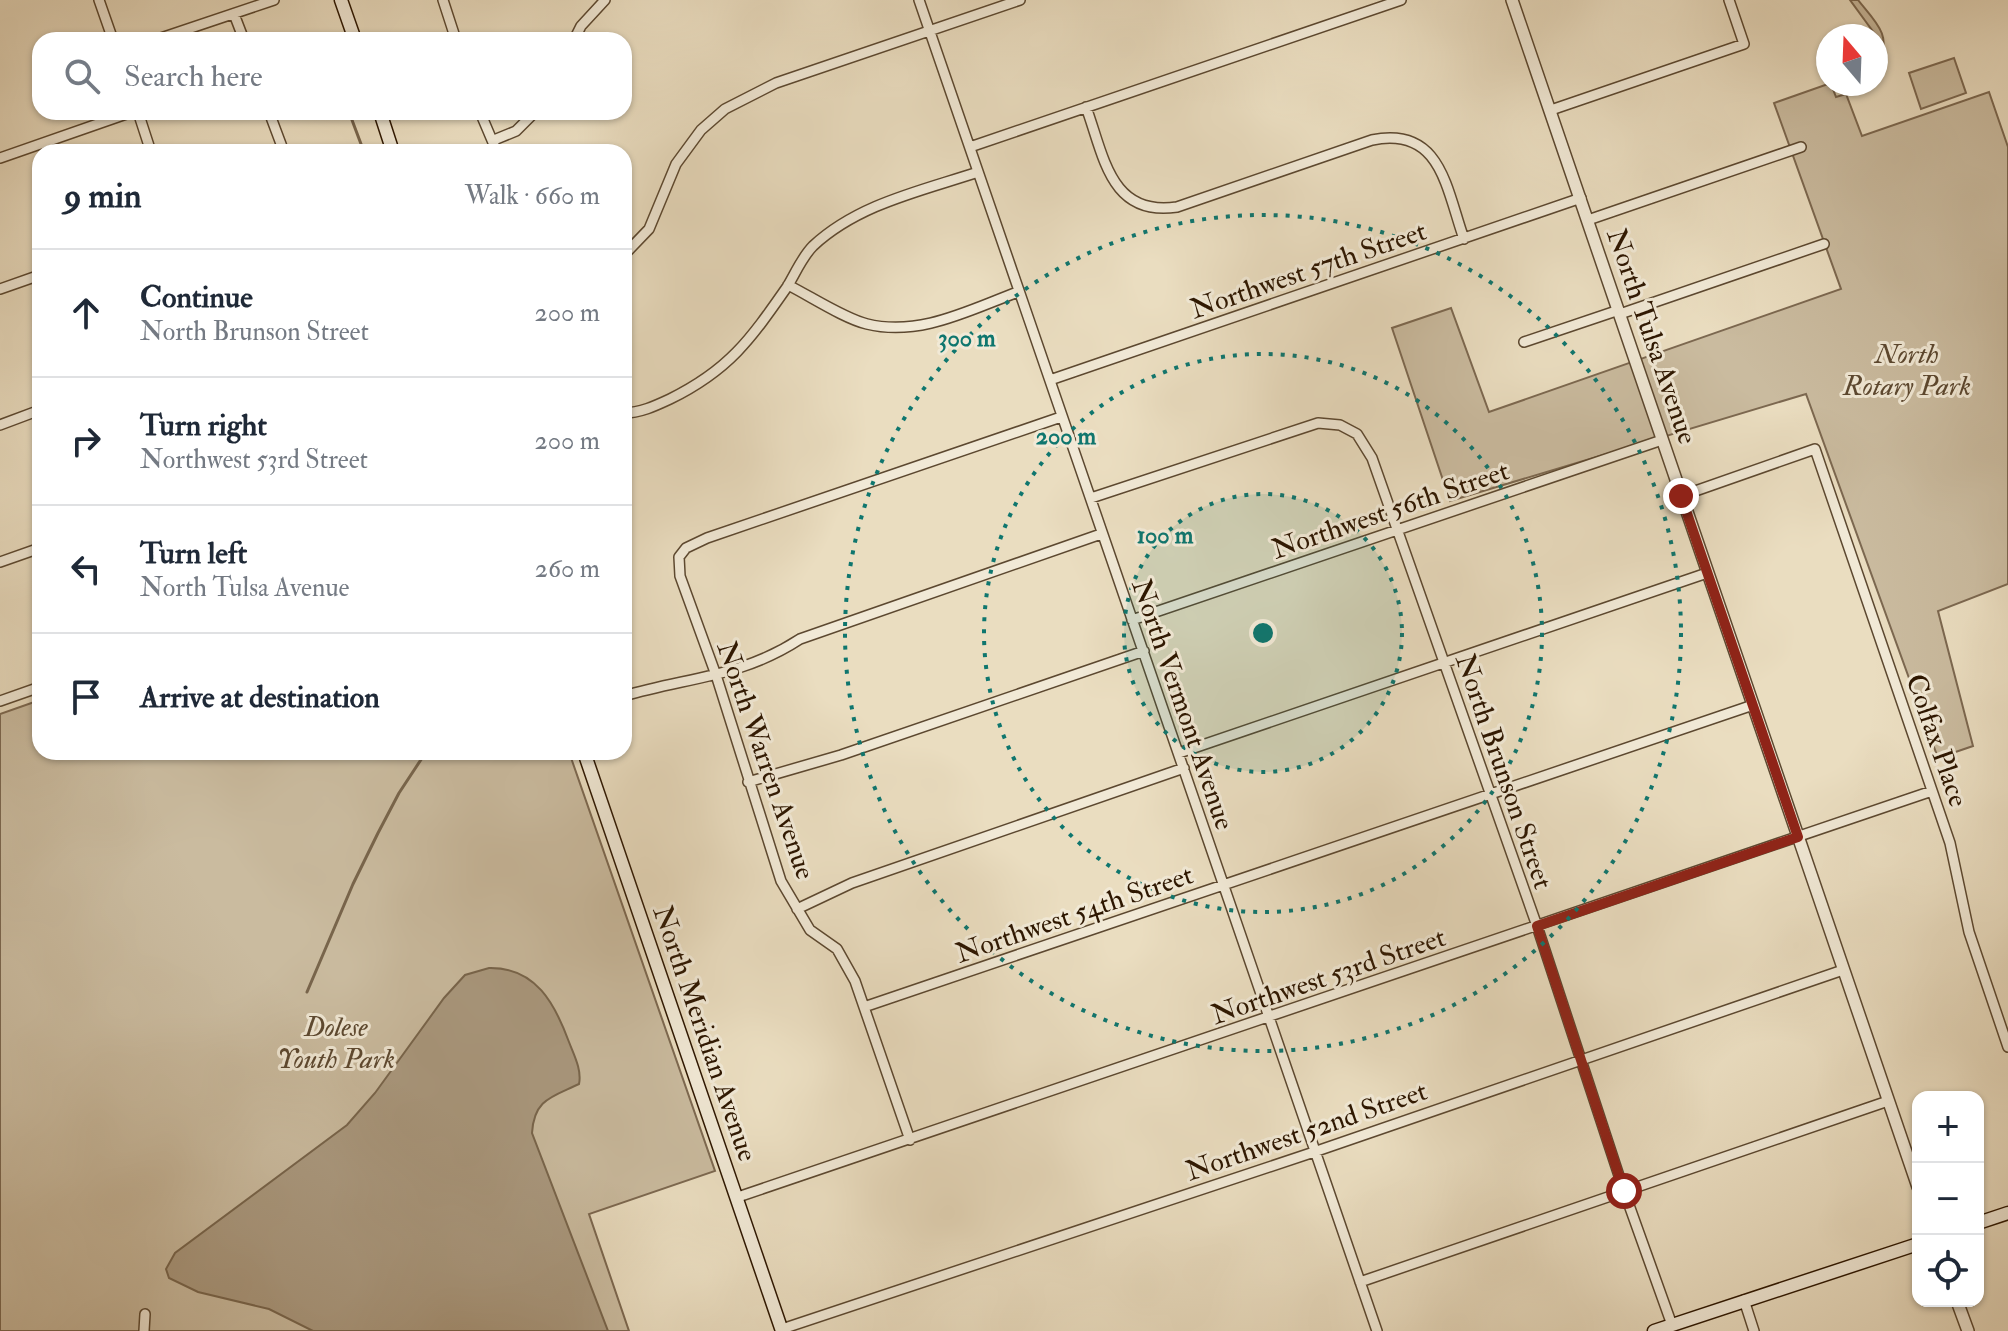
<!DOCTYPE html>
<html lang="en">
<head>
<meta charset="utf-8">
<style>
	:root { --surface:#fff; --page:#f6f6f7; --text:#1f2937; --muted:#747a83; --line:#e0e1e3 }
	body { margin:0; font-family:"IM FELL Double Pica",serif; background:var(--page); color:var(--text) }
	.controls { position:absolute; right:24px; bottom:24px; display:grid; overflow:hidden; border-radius:16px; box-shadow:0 2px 6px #0004 }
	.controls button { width:72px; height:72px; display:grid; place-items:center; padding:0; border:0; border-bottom:2px solid var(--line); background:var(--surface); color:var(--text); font:40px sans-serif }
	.compass { position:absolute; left:1816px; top:24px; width:72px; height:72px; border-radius:50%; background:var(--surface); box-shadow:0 2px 6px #0004; rotate:341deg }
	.stop { position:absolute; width:24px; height:24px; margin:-18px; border:6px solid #8f2418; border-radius:50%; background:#fff }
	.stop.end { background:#8f2418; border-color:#fff; box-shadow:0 2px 8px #0008 }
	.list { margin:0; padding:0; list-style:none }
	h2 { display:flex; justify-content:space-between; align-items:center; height:104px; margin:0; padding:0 32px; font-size:34px }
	h2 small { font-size:26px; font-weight:400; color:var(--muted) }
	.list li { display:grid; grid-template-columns:52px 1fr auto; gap:24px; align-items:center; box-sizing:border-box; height:128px; padding:0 32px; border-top:2px solid var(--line) }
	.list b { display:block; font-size:30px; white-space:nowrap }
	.list p { margin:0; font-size:26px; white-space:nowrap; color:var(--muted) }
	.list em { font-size:26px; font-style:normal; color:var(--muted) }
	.icon { flex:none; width:44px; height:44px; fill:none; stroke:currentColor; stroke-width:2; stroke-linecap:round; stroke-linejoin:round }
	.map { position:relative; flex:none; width:2008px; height:1331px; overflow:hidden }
	.search { position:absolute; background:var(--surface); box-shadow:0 2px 6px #0004; left:32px; top:32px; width:600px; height:88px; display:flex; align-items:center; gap:20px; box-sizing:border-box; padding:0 28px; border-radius:24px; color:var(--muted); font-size:30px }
	.panel { position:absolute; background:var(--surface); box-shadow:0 2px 6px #0004; left:32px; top:144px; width:600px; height:616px; border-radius:24px }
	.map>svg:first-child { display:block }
</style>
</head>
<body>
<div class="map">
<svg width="2008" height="1331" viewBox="0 0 2008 1331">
	<rect width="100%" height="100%" fill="#eaddc0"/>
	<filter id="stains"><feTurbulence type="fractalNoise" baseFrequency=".0025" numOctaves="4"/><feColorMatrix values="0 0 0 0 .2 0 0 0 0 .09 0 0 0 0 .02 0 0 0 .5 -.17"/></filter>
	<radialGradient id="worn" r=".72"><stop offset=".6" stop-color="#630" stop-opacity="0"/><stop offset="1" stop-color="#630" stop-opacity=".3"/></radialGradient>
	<path fill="#cabb9f" stroke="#7c6850" stroke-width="2" d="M 1850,0 L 1858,0 C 1872,18 1896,38 1876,61 L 1877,37 Z
		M 1954,58 L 1966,93 L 1921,109 L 1909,73 Z
		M 1828,84 L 1831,84 L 1836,97 L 1846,94 L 1862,136 L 1989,92 L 2008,147 L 2008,584 L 1938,611 L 1973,746 L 1938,758 L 1806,394 L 1450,501 L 1392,328 L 1451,308 L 1489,412 L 1841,289 L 1774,103 Z
		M 40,700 L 40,752 L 569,752 L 715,1171 L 589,1214 L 629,1331 L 0,1331 L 0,714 Z"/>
	<path fill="#aa997f" stroke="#78654c" stroke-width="2" d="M 489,968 C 536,967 555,1004 569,1042 C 574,1055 582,1070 579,1084 C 552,1097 534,1099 532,1133 L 608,1331 L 313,1331 L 269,1309 L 198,1292 L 169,1278 L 166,1269 L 175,1253 L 347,1125 L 375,1093 L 444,998 L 465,975 Z"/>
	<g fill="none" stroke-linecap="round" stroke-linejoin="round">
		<path stroke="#78654c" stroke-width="3" d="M 326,40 L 327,36
			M 349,112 L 364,152
			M 307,992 L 353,884 L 378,833 L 399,793 L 426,752"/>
		<g stroke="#5c4830" stroke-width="12">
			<path id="minor" d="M 99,0 L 113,40
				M 443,0 L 456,40
				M 919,0 L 1377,1331
				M 234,14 L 244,40
				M 155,40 L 274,0
				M 574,40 L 581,26 L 605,0
				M 1086,107 C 1104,156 1110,217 1177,207 L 1372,140 C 1441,126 1446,188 1464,239
				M 1551,110 L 1744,44 L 1729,0
				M 138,112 L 151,152
				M 269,112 L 284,152
				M 480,112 L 497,152
				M 494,140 L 516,131 L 535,112
				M 970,147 L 1401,0
				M 0,158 L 132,112
				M 1588,220 L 1801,147
				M 624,255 L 649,229 L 676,164 L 701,130 L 725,109 L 776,83 L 1020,0
				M 788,285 C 810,296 845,319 867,324 C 920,337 969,310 1018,292
				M 0,289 L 40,275
				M 1620,314 L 1824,244
				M 1524,342 L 1619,310
				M 1050,380 L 1581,198
				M 624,413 C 640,413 655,406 670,399 C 729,370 750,340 787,287 C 795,274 802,257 813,246 C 858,204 921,191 978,172
				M 0,425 L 40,410
				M 1681,496 L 1815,449 L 1950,843 L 1969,932 L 2008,1047
				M 1091,498 L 1318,423 L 1340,425 L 1357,434 L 1372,458 L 1537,926 L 1624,1191 L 1672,1325
				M 0,562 L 40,548
				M 1132,620 L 1662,440
				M 624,696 C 689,677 742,677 800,639 L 1101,534
				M 0,701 L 40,687
				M 1179,753 L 1707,573
				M 748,782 L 841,755 L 1144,651
				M 797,909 L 852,883 L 1184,768
				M 864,1007 L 1753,705
				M 910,1140 L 855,981 L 837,949 L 810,930 L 781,881 L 716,675 L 680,576 L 679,557 L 686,548 L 707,538 L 1061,417
				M 738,1197 L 1932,791
				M 1360,1282 L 1888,1101
				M 1744,1300 L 1754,1331
				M 782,1329 L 1314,1152 L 1843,970
				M 144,1331 L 145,1314"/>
		</g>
		<g stroke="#5c4830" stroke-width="14">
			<path id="tertiary" d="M 1512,0 L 1918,1187
				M 1957,1301 L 1968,1331"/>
		</g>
		<g stroke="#2d1600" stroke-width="15">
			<path id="secondary" d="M 341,0 L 355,40
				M 380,112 L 393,152
				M 584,752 L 782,1331
				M 1978,1223 L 2008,1213
				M 1654,1331 L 1918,1244"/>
		</g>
		<use href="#minor" stroke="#f1e9d6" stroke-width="9"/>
		<use href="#tertiary" stroke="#f1e9d6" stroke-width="11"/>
		<use href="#secondary" stroke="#f1e9d6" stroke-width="12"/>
	</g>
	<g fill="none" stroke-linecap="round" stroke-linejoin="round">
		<path stroke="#8f2418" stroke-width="10" d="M 1624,1191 L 1537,926 L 1798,837 L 1681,496"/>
	</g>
	<circle cx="1263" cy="633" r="139" fill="#0f766e" fill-opacity=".12"/>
	<g fill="none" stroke="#0f766e" stroke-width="4" stroke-dasharray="4 8">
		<circle cx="1263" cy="633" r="139"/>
		<circle cx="1263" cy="633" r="279"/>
		<circle cx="1263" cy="633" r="418"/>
	</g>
	<g text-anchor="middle" stroke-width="6" stroke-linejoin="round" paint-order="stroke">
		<g font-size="28" fill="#2d1600" stroke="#f1e9d6">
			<text transform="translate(1308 269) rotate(-19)" y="10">Northwest 57th Street</text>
			<text transform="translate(1653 336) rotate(71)" y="10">North Tulsa Avenue</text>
			<text transform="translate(1390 509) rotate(-19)" y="10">Northwest 56th Street</text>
			<text transform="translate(1184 704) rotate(71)" y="10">North Vermont Avenue</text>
			<text transform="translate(1938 740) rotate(71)" y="10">Colfax Place</text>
			<text transform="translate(767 760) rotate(71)" y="10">North Warren Avenue</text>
			<text transform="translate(1505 771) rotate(71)" y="10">North Brunson Street</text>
			<text transform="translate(1074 913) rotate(-19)" y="10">Northwest 54th Street</text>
			<text transform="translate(1328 975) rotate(-19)" y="10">Northwest 53rd Street</text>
			<text transform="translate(706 1033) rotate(71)" y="10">North Meridian Avenue</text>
			<text transform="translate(1306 1130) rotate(-19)" y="10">Northwest 52nd Street</text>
		</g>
		<g font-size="28" font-style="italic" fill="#5c4830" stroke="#f1e9d6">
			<text x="1907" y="363">North<tspan x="1907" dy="32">Rotary Park</tspan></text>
			<text x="336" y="1036">Dolese<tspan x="336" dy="32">Youth Park</tspan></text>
		</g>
	</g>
	<circle cx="1263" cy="633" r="12" fill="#0f766e" stroke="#f1e9d6" stroke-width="4"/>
	<g font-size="24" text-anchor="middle" font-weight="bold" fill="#0f766e" stroke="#f1e9d6" stroke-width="6" stroke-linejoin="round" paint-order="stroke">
		<text x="967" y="346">300 m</text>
		<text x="1066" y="444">200 m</text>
		<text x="1165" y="543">100 m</text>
	</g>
	<rect width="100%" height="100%" filter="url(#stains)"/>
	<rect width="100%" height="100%" fill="url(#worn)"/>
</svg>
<div class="controls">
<button>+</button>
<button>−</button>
<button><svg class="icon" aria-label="locate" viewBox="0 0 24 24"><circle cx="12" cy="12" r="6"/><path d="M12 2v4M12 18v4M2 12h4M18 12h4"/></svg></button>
</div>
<svg class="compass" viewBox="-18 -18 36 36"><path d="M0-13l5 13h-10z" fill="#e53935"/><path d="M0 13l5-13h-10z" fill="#747a83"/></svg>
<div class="stop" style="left:1624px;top:1191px"></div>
<div class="stop end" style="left:1681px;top:496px"></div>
<div class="search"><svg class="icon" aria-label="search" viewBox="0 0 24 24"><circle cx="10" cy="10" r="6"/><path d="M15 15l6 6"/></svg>Search here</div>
<section class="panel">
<h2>9 min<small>Walk · 660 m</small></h2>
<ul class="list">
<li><svg class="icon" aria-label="ahead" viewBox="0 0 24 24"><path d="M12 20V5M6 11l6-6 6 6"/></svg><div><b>Continue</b><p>North Brunson Street</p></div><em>200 m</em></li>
<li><svg class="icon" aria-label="right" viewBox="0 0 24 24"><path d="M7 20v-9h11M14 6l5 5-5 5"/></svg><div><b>Turn right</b><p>Northwest 53rd Street</p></div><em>200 m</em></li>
<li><svg class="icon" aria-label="left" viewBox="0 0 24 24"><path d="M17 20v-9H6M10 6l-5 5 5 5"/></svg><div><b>Turn left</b><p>North Tulsa Avenue</p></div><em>260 m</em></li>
<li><svg class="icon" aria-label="arrive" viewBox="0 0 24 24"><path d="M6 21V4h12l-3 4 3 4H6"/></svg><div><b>Arrive at destination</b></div></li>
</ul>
</section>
</div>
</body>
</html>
